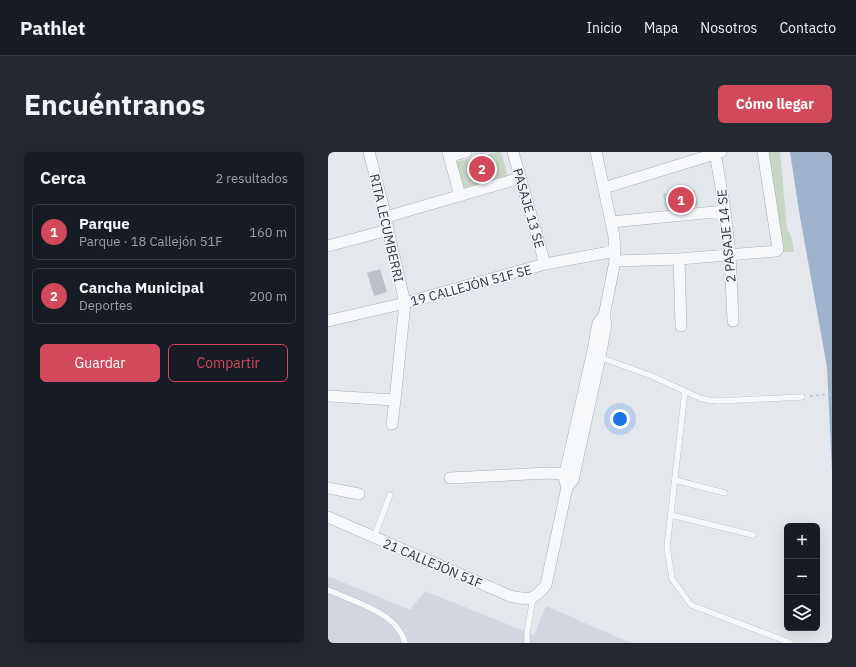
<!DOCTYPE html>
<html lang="es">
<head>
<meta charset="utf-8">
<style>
	:root { --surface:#171b24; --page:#242831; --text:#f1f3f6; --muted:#9ea1a6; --line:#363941; --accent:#d1495b }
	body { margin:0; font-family:"IBM Plex Sans",sans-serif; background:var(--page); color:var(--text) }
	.controls { position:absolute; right:12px; bottom:12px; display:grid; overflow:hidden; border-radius:6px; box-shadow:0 4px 16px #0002 }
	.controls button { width:36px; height:36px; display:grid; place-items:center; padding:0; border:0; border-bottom:1px solid var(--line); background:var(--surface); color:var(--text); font:20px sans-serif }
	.you { position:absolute; left:292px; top:267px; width:14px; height:14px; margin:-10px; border:3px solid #fff; border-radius:50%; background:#1a73e8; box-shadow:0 0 0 6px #1a73e833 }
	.badge { display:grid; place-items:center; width:26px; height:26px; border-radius:50%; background:var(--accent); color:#fff; font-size:13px; font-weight:700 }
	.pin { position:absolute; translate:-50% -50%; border:2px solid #fff; box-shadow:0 1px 4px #0006 }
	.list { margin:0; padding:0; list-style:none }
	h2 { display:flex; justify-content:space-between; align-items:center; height:52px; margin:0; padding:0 16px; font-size:17px }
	h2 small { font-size:13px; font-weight:400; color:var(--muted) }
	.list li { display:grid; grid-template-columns:26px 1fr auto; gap:12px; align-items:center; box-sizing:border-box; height:56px; margin:0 8px 8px; padding:0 8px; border:1px solid var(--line); border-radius:6px }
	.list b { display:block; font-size:15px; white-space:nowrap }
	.list p { margin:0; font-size:13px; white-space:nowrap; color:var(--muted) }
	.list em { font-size:13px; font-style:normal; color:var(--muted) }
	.actions { display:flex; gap:8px; padding:12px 16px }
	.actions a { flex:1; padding:9px 0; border:1px solid var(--accent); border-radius:6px; text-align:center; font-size:14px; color:var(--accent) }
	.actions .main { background:var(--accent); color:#fff }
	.icon { flex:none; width:22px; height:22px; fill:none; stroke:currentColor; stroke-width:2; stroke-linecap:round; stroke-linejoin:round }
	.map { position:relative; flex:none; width:504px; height:491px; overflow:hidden; border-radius:6px }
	header { display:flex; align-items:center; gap:24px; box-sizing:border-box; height:56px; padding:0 20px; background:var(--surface); border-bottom:1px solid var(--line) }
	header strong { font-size:19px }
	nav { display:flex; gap:22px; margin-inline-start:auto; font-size:14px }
	.intro { display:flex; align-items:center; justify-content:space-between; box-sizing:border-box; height:96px; padding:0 24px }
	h1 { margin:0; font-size:28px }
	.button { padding:10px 18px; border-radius:6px; background:var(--accent); color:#fff; font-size:14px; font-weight:700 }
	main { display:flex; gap:24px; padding:0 24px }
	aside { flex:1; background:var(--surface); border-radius:6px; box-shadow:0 4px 16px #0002 }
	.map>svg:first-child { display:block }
</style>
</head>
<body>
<header>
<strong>Pathlet</strong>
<nav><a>Inicio</a><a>Mapa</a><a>Nosotros</a><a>Contacto</a></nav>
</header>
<div class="intro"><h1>Encuéntranos</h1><a class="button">Cómo llegar</a></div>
<main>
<aside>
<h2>Cerca<small>2 resultados</small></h2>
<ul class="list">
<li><span class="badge">1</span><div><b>Parque</b><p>Parque · 18 Callejón 51F</p></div><em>160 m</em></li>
<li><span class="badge">2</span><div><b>Cancha Municipal</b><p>Deportes</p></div><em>200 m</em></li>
</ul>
<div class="actions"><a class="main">Guardar</a><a>Compartir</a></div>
</aside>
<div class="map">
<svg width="504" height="491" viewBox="0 0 504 491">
	<rect width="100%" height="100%" fill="#e4e7ec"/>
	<path fill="#d2d6de" d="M 0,424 L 82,458 L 97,439 L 206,483 L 218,454 L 303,491 L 0,491 Z"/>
	<path fill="#c9d6c5" d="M 170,0 L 173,0 L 180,25 L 135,37 L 127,10 Z
		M 441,0 L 452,0 L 459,76 C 463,83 465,91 466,100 L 452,100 Z
		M 367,38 L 370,54 L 338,57 L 335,42 Z"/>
	<path fill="#9fb4cc" d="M 462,0 L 504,0 L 504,320 L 499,215 L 471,59 Z"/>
	<path fill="#bbc0ca" d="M 52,117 L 59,140 L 46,144 L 39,121 Z"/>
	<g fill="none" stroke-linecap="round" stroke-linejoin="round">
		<g stroke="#a9aeb7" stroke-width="6">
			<path id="service" d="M 271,205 L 324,224 L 372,246 L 380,248 L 391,249 L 474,245
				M 357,239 L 339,395 L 344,427 L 363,453 L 463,491
				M 347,328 L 397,341
				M 343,363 L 425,383
				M 46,385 L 62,343
				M 0,438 C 10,442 19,446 29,450 C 49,459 71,468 77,491
				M 199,491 L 199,481 L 205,446"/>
		</g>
		<g stroke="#a9aeb7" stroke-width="12">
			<path id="minor" d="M 41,0 L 58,65 L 60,78 L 77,151 L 67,248 L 64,272
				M 120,0 L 132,44
				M 185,0 L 217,112
				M 387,0 L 397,59 L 402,103 L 405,169
				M 122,4 L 138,0
				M 276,36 L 393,0
				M 58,65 L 192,26
				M 283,70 L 397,59
				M 0,94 L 60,78
				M 351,107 L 353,174
				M 287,109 L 351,107 L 448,99 L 450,97 L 435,0
				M 0,169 L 77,151 L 217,112 L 287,99
				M 0,244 L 67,248
				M 122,326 L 222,321 L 237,322
				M 239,335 L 236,326 L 264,203 L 270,171 L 276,164
				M 0,336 L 31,342
				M 0,365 L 182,444 C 201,448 205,449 218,433 L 239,335 L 245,328 L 272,205 L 278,173 L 276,164 L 287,109 L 286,84 L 268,0"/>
		</g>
		<path stroke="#c2c5cb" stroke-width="1.5" stroke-dasharray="3 3" stroke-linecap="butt" d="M 482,244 L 504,242"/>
		<use href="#service" stroke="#f7f8fa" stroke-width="5.5"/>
		<use href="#minor" stroke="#f7f8fa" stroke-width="11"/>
	</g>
	<g text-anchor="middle" stroke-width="3" stroke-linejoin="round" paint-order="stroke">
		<g font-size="13" fill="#2b3445" stroke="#f4f6f9">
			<text transform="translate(201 56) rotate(74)" y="5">PASAJE 13 SE</text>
			<text transform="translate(59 76) rotate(77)" y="5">RITA LECUMBERRI</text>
			<text transform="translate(398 84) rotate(-96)" y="5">2 PASAJE 14 SE</text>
			<text transform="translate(143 133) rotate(-15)" y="5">19 CALLEJÓN 51F SE</text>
			<text transform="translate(105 411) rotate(23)" y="5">21 CALLEJÓN 51F</text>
		</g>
	</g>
</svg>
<div class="controls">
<button>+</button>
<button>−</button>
<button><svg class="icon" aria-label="layers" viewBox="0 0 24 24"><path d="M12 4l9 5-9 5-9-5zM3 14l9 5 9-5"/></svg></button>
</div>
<div class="you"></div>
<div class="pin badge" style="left:353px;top:48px">1</div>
<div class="pin badge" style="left:154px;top:17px">2</div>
</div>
</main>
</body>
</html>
